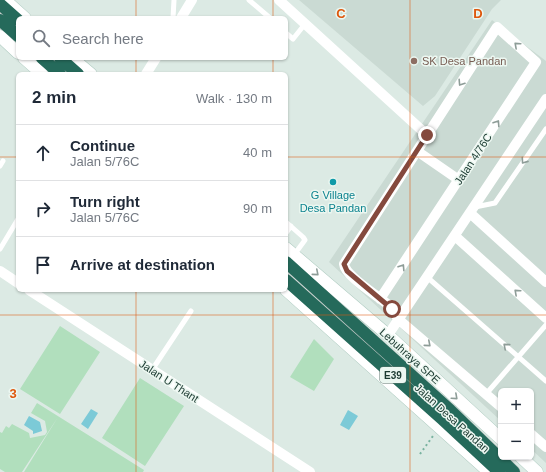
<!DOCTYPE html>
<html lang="en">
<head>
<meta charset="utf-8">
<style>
	:root { --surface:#fff; --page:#f2f2f3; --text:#1f2937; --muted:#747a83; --line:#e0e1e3 }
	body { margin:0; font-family:Arial,sans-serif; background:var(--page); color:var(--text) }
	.controls { position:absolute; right:12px; bottom:12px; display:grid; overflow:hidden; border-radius:6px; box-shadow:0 1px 3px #0004 }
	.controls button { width:36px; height:36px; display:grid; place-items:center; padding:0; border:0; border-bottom:1px solid var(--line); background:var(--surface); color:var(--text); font:20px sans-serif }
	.stop { position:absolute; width:12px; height:12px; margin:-9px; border:3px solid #84493d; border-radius:50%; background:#fff }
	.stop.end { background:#84493d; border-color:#fff; box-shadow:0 1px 4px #0008 }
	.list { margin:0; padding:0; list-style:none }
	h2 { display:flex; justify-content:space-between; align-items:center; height:52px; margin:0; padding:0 16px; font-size:17px }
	h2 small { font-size:13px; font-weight:400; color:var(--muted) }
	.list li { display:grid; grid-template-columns:26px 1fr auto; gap:12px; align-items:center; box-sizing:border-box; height:56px; padding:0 16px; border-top:1px solid var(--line) }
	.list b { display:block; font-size:15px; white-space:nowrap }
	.list p { margin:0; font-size:13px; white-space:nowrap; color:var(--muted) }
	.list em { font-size:13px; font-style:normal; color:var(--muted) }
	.icon { flex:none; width:22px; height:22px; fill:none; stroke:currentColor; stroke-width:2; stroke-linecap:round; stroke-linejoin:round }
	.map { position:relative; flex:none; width:546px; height:472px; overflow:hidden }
	.search { position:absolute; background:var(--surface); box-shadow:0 1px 3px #0004; left:16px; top:16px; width:272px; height:44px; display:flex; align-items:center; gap:10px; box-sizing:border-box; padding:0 14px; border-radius:6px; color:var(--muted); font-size:15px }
	.panel { position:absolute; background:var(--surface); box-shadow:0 1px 3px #0004; left:16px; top:72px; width:272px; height:220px; border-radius:6px }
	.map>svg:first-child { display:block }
</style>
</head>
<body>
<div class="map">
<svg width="546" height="472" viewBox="0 0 546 472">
	<rect width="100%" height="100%" fill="#dceae4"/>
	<path fill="#cadad3" d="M 299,0 L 501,0 L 492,9 L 435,96 L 423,106 Z
		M 492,20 L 546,61 L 546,463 L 531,449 L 531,391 L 501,391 L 501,421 L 329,262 Z"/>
	<path fill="#b1dfbd" d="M 60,326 L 100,352 L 60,414 L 20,389 Z
		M 314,339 L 334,359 L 314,391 L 290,377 Z
		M 140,378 L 184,406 L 145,466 L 102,438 Z
		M 37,403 L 144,470 L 143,472 L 24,472 L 58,417 L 22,472 L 5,472 L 0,469 L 0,432 L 2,433 L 6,426 L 9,428 L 12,424 L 29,433 L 30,438 L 45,435 L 47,432 L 45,421 L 31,413 Z"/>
	<path fill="#7ccad7" d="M 91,409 L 98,413 L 88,429 L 81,424 Z
		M 348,410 L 358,416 L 349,430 L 340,425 Z
		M 29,416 L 40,422 L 42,431 L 33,434 L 33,431 L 24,425 Z"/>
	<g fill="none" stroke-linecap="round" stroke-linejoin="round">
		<g stroke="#aecbc0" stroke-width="13">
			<path id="secondary" d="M 5,0 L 25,18
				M 0,36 L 18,53
				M 24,58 L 42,74
				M 72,58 L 91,74
				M 286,248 L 388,335 L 501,439
				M 286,290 L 489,472
				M 521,457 L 537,472"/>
		</g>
		<g stroke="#bbc4c2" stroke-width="13">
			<path id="highway" d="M 0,4 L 18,20
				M 0,20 L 18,36
				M 42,58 L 60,74
				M 60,58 L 78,74
				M 286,262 L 450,410 L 514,472
				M 286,280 L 442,419 L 499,472"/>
		</g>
		<path stroke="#78b29f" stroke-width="2" stroke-dasharray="2 3" stroke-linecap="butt" d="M 420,454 L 433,436"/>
		<path stroke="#fff" stroke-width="5" d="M 249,0 L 270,18
			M 173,18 L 174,0
			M 286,33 L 293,39 L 305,24
			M 0,166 L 3,161
			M 475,207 L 495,203 L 546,129
			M 286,222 L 303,237 L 305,240 L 294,255
			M 286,233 L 291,226
			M 0,249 L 18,219
			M 427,277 L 546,381
			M 152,370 L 191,311
			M 486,394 L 546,325"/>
		<path stroke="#fff" stroke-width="10" d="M 279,0 L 427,135
			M 181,18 L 192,0
			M 146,74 L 156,58
			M 417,151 L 459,180
			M 470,213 L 546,282
			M 455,236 L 546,318
			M 0,271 L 18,283
			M 29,290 L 310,472
			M 380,299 L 536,62 L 497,27 L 344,264 C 345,277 382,298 392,308 C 394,311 396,316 398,319 L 501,407
			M 388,335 L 546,99
			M 531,434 L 546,447"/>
		<use href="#secondary" stroke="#fff" stroke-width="12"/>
		<use href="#highway" stroke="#256a5b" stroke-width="12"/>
	</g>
	<defs><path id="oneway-chevron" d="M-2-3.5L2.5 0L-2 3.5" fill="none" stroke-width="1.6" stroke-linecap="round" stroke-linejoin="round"/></defs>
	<g stroke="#8e9d98">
		<use href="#oneway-chevron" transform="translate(517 45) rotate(-138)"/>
		<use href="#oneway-chevron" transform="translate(461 83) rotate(123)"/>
		<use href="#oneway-chevron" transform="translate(497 123) rotate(-57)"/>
		<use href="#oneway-chevron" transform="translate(524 161) rotate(125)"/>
		<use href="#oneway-chevron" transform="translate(402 267) rotate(-57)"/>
		<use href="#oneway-chevron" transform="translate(316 273) rotate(41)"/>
		<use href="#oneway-chevron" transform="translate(517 292) rotate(-138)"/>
		<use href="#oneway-chevron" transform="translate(428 344) rotate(41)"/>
		<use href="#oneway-chevron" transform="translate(506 346) rotate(-139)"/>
		<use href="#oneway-chevron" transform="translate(455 397) rotate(42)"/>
	</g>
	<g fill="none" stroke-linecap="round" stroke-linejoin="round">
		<path stroke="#84493d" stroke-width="5" d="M 392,309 L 347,271 L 344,264 L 427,135"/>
	</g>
	<path fill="none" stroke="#de580e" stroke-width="1" stroke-opacity="0.55" d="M 136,0 L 136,18M 273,0 L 273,18M 410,0 L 410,472M 136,58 L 136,74M 273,58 L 273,74M 0,157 L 18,157M 286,157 L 546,157M 136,290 L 136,472M 273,290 L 273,472M 0,315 L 546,315"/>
	<circle fill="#8d6e63" stroke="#ecf7f1" stroke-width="1.5" cx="414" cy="61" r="4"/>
	<circle fill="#0f9aa8" stroke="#ecf7f1" stroke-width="1.5" cx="333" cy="182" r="4"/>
	<g text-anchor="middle" stroke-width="3" stroke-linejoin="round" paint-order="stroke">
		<rect fill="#ecf7f1" stroke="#5a736b" stroke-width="1" x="380" y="367" width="26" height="16" rx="3"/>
		<g font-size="10" font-weight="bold" fill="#1c3b32">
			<text x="393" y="379">E39</text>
		</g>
		<g font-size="11" fill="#785e54" stroke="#ecf7f1" text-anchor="start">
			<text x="422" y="65">SK Desa Pandan</text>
		</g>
		<g font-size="11" fill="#1c3b32" stroke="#ecf7f1">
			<text transform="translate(473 159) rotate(-57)" y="4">Jalan 4/76C</text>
			<text transform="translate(410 356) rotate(42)" y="4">Lebuhraya SPE</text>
			<text transform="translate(169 381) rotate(33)" y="4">Jalan U Thant</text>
			<text transform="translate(452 418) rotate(42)" y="4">Jalan Desa Pandan</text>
		</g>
		<g font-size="11" fill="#0d838f" stroke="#ecf7f1">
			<text x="333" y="199">G Village<tspan x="333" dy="13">Desa Pandan</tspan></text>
		</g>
	</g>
	<g font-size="13" text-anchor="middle" font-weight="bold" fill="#de580e" stroke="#ecf7f1" stroke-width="3" stroke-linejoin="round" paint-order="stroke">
		<text x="341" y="18">C</text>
		<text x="478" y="18">D</text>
		<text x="13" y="398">3</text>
	</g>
</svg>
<div class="controls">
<button>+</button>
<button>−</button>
</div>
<div class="stop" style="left:392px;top:309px"></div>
<div class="stop end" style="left:427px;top:135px"></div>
<div class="search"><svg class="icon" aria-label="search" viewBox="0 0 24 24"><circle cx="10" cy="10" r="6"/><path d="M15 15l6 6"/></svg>Search here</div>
<section class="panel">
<h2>2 min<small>Walk · 130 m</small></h2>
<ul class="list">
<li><svg class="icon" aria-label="ahead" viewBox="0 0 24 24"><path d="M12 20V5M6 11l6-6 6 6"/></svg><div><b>Continue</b><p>Jalan 5/76C</p></div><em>40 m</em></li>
<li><svg class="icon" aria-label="right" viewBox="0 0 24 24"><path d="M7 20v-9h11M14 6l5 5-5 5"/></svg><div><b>Turn right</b><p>Jalan 5/76C</p></div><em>90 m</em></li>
<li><svg class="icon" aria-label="arrive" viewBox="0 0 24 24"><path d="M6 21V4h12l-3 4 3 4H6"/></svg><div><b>Arrive at destination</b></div></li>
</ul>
</section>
</div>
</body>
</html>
